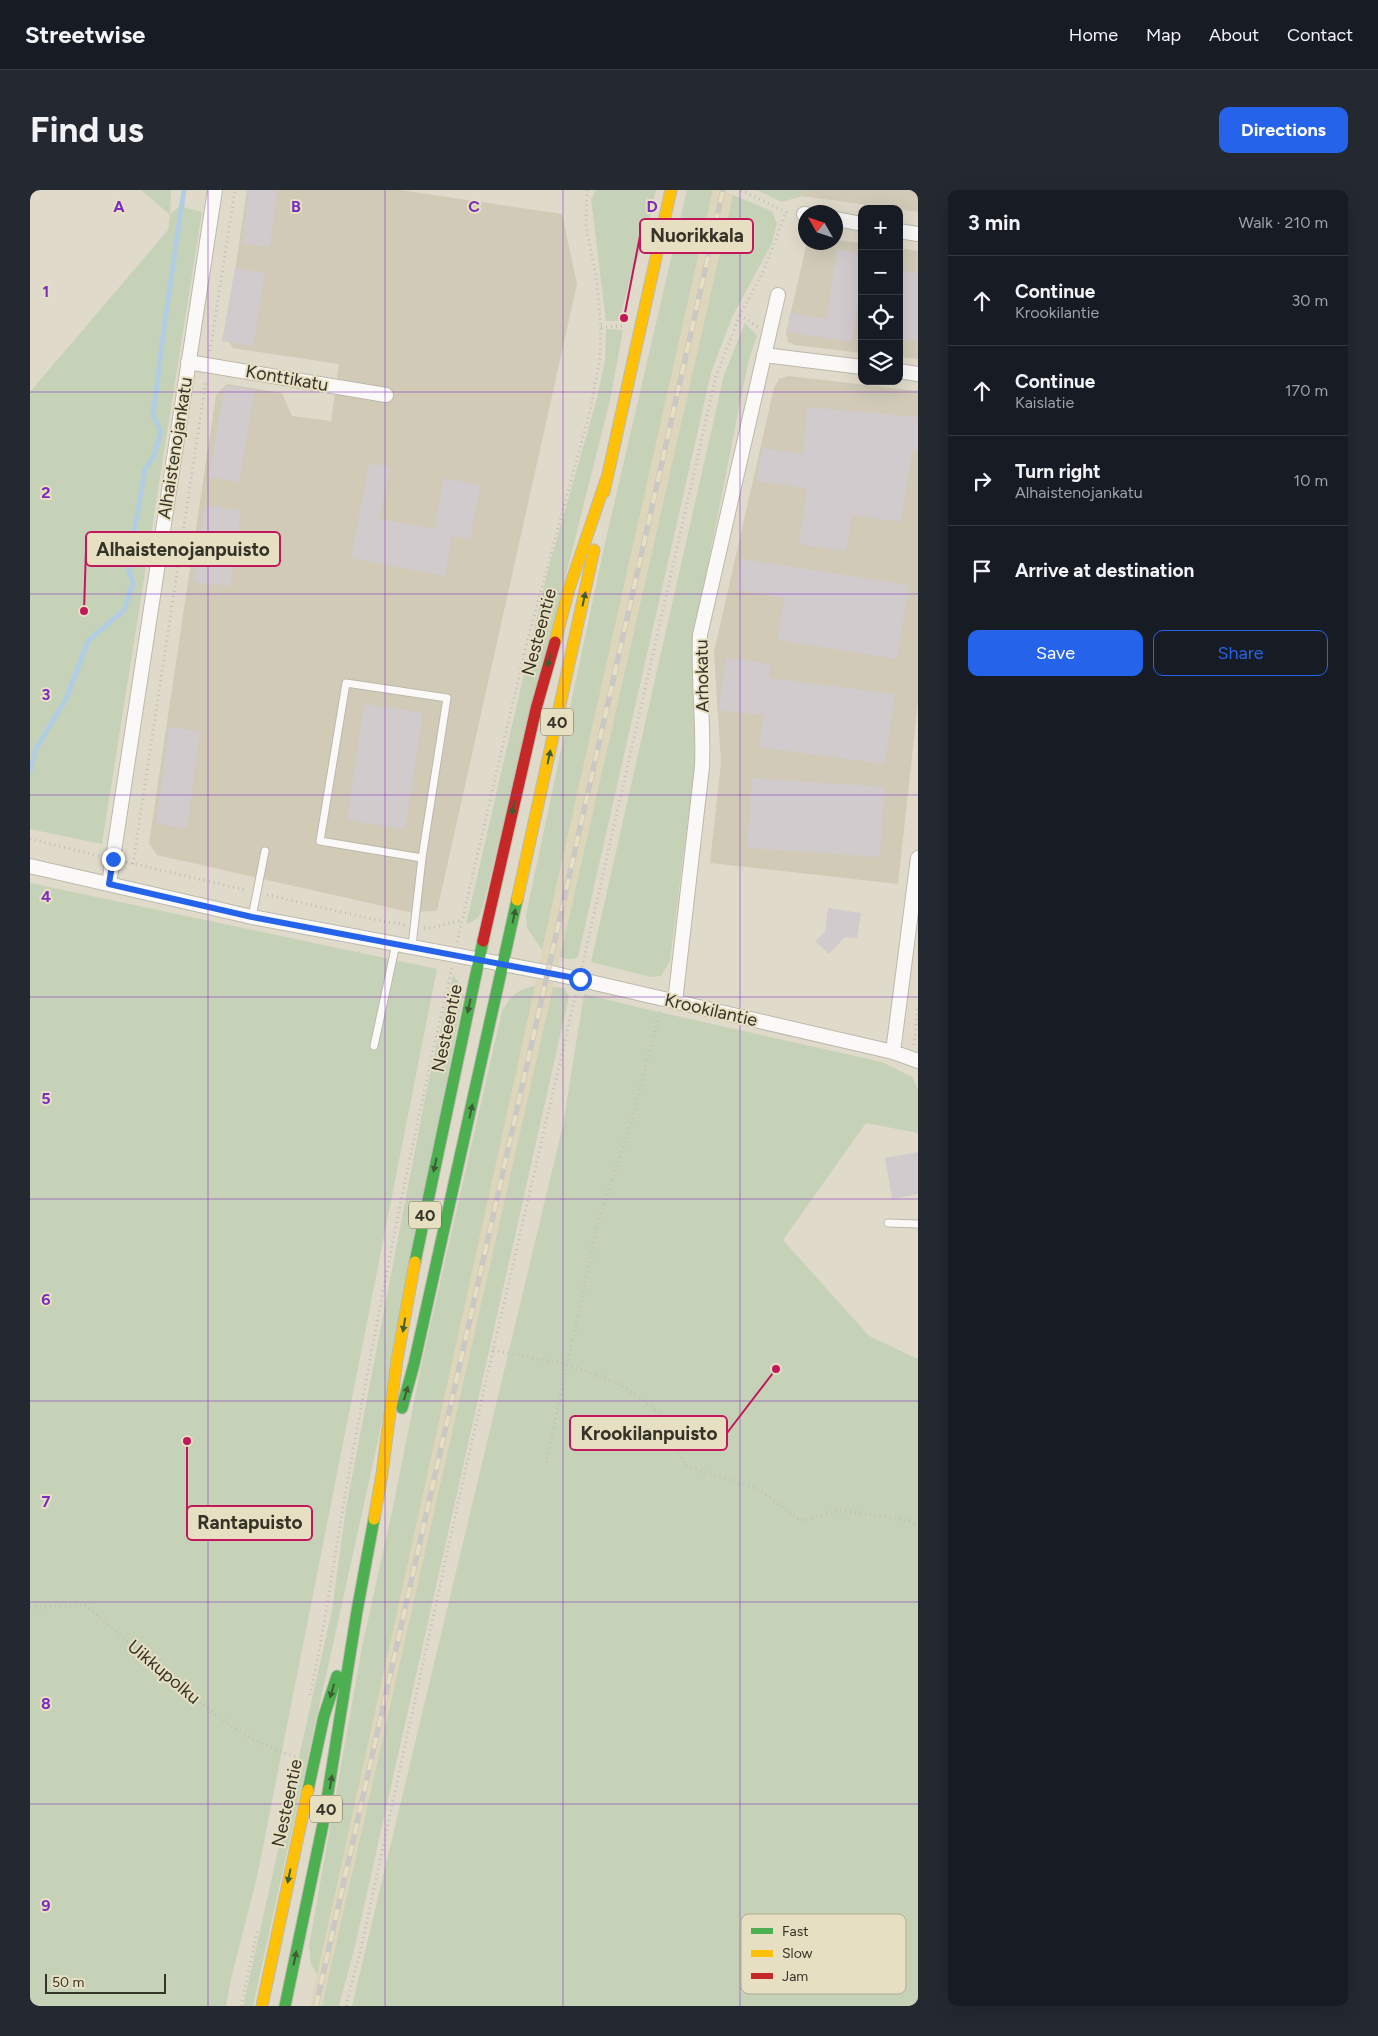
<!DOCTYPE html>
<html lang="en">
<head>
<meta charset="utf-8">
<style>
	:root { --surface:#171b24; --page:#242831; --text:#f1f3f6; --muted:#9ea1a6; --line:#363941; --accent:#2563eb }
	body { margin:0; font-family:Figtree,sans-serif; background:var(--page); color:var(--text) }
	.controls { position:absolute; right:15px; top:15px; display:grid; overflow:hidden; border-radius:10px; box-shadow:0 5px 20px #0002 }
	.controls button { width:45px; height:45px; display:grid; place-items:center; padding:0; border:0; border-bottom:1px solid var(--line); background:var(--surface); color:var(--text); font:25px sans-serif }
	.compass { position:absolute; left:768px; top:15px; width:45px; height:45px; border-radius:50%; background:var(--surface); box-shadow:0 5px 20px #0002; rotate:309deg }
	.scale { position:absolute; left:15px; bottom:12px; width:121px; box-sizing:border-box; padding-left:5px; border:2px solid #353227; border-top:0; font-size:14px; line-height:18px; white-space:nowrap; color:#353227; -webkit-text-stroke:4px #e7dfc2; paint-order:stroke }
	.stop { position:absolute; width:15px; height:15px; margin:-11px; border:4px solid #2563eb; border-radius:50%; background:#fff }
	.stop.end { background:#2563eb; border-color:#fff; box-shadow:0 1px 5px #0008 }
	.list { margin:0; padding:0; list-style:none }
	h2 { display:flex; justify-content:space-between; align-items:center; height:65px; margin:0; padding:0 20px; font-size:21px }
	h2 small { font-size:16px; font-weight:400; color:var(--muted) }
	.list li { display:grid; grid-template-columns:32px 1fr auto; gap:15px; align-items:center; box-sizing:border-box; height:90px; padding:0 20px; border-top:1px solid var(--line) }
	.list b { display:block; font-size:19px; white-space:nowrap }
	.list p { margin:0; font-size:16px; white-space:nowrap; color:var(--muted) }
	.list em { font-size:16px; font-style:normal; color:var(--muted) }
	.actions { display:flex; gap:10px; padding:15px 20px }
	.actions a { flex:1; padding:11px 0; border:1px solid var(--accent); border-radius:10px; text-align:center; font-size:18px; color:var(--accent) }
	.actions .main { background:var(--accent); color:#fff }
	.icon { flex:none; width:28px; height:28px; fill:none; stroke:currentColor; stroke-width:2; stroke-linecap:round; stroke-linejoin:round }
	.map { position:relative; flex:none; width:888px; height:1816px; overflow:hidden; border-radius:10px }
	header { display:flex; align-items:center; gap:30px; box-sizing:border-box; height:70px; padding:0 25px; background:var(--surface); border-bottom:1px solid var(--line) }
	header strong { font-size:24px }
	nav { display:flex; gap:28px; margin-inline-start:auto; font-size:18px }
	.intro { display:flex; align-items:center; justify-content:space-between; box-sizing:border-box; height:120px; padding:0 30px }
	h1 { margin:0; font-size:35px }
	.button { padding:12px 22px; border-radius:10px; background:var(--accent); color:#fff; font-size:18px; font-weight:700 }
	main { display:flex; gap:30px; padding:0 30px }
	aside { flex:1; background:var(--surface); border-radius:10px; box-shadow:0 5px 20px #0002 }
	.map>svg:first-child { display:block }
</style>
</head>
<body>
<header>
<strong>Streetwise</strong>
<nav><a>Home</a><a>Map</a><a>About</a><a>Contact</a></nav>
</header>
<div class="intro"><h1>Find us</h1><a class="button">Directions</a></div>
<main>
<div class="map">
<svg width="888" height="1816" viewBox="0 0 888 1816">
	<rect width="100%" height="100%" fill="#dfdaca"/>
	<path fill="#ddd6bb" d="M 683,0 L 693,0 L 703,5 L 292,1816 L 280,1816 L 512,760 Z"/>
	<path fill="#d0cab7" d="M 217,0 L 370,0 L 532,24 L 547,94 L 407,721 L 379,722 L 127,665 L 119,653 L 186,205 L 197,194 L 252,203 L 262,226 L 301,231 L 309,174 L 203,158 L 195,147 Z
		M 771,0 L 888,0 L 888,22 L 772,6 Z
		M 806,50 L 832,53 L 832,163 L 765,155 L 758,152 L 756,143 L 777,53 L 806,52 Z
		M 869,58 L 888,61 L 888,169 L 869,167 Z
		M 758,186 L 888,201 L 888,512 L 868,694 L 680,673 L 691,573 L 684,462 L 744,198 L 749,189 Z"/>
	<path fill="#c6d2b8" d="M 111,0 L 141,0 L 140,24 L 150,16 L 172,22 L 72,654 L 0,639 L 0,202 L 138,40 L 140,25 Z
		M 566,0 L 626,0 L 616,46 L 599,93 L 589,131 L 576,131 L 561,9 Z
		M 657,0 L 683,0 L 512,760 L 497,738 L 496,725 L 575,353 Z
		M 727,0 L 771,0 L 772,6 L 752,12 Z
		M 703,5 L 742,21 L 747,34 L 741,55 L 702,127 L 681,183 L 548,767 C 542,771 537,769 530,767 Z
		M 715,133 L 727,145 L 718,173 L 663,450 L 666,566 L 640,771 L 631,786 L 621,787 L 561,772 L 694,185 Z
		M 576,139 L 593,140 L 580,210 L 452,720 L 448,728 L 436,735 L 517,384 L 567,208 L 575,170 Z
		M 0,693 L 407,779 L 227,1687 L 201,1789 L 196,1816 L 0,1816 Z
		M 423,785 L 429,793 L 433,805 L 349,1246 L 223,1816 L 213,1816 L 302,1420 L 316,1318 L 331,1240 L 396,903 Z
		M 505,796 L 287,1785 L 281,1774 L 279,1756 L 332,1457 L 363,1317 L 392,1172 L 472,821 C 480,806 488,799 505,796 Z
		M 523,797 L 534,798 L 539,806 L 325,1756 L 309,1816 L 292,1816 Z
		M 554,804 L 624,821 L 852,872 L 882,887 L 888,899 L 888,943 L 836,933 L 753,1050 L 839,1146 L 888,1169 L 888,1816 L 322,1816 L 533,935 Z"/>
	<g fill="none" stroke-linecap="round" stroke-linejoin="round">
		<path stroke="#b1cde2" stroke-width="5" d="M 0,581 L 6,559 L 37,507 L 58,451 L 94,420 L 103,393 L 98,378 L 115,279 L 123,268 L 131,242 L 123,225 L 136,124 L 154,0"/>
	</g>
	<path fill="#d1cbcd" d="M 219,0 L 247,0 L 240,57 L 212,54 Z
		M 807,59 L 832,63 L 832,90 L 822,152 L 757,142 L 760,123 L 797,129 Z
		M 205,78 L 235,83 L 223,156 L 192,151 Z
		M 869,80 L 888,83 L 888,151 L 869,149 Z
		M 195,195 L 225,200 L 209,292 L 179,287 Z
		M 777,217 L 888,227 L 888,261 L 882,260 L 871,332 L 822,325 L 816,361 L 769,354 L 777,298 L 727,291 L 732,258 L 773,264 Z
		M 339,273 L 360,277 L 349,329 L 404,339 L 414,288 L 450,295 L 440,350 L 422,346 L 415,386 L 321,368 Z
		M 175,316 L 211,320 L 200,396 L 164,392 Z
		M 711,369 L 879,395 L 867,469 L 747,450 L 754,408 L 706,400 Z
		M 696,468 L 741,474 L 739,488 L 865,504 L 855,574 L 729,557 L 733,525 L 689,520 Z
		M 334,514 L 393,523 L 375,639 L 317,630 Z
		M 139,537 L 170,541 L 157,638 L 126,634 Z
		M 722,588 L 855,597 L 850,667 L 717,658 Z
		M 798,718 L 831,723 L 827,748 L 815,747 L 799,764 L 785,751 L 795,742 Z
		M 888,962 L 888,1004 L 862,1009 L 855,968 Z"/>
	<g fill="none" stroke-linecap="round" stroke-linejoin="round">
		<g stroke="#bcb9ac" stroke-width="9">
			<path id="lane" d="M 222,727 L 235,661
				M 382,756 L 392,668 L 417,508 L 316,493 L 290,651 L 392,668
				M 344,856 L 366,754
				M 858,1033 L 888,1034"/>
		</g>
		<g stroke="#bcb9ac" stroke-width="16">
			<path id="street" d="M 774,24 L 776,24
				M 806,29 L 832,34
				M 869,41 L 888,44
				M 734,165 L 832,177
				M 158,172 L 356,205
				M 869,181 L 888,184
				M 0,676 L 222,727 L 526,784 L 863,862 L 888,871
				M 79,694 L 185,0
				M 645,812 L 672,577 C 674,533 668,489 670,445 L 748,105
				M 863,862 L 888,668"/>
		</g>
		<g stroke="#bcb9ac" stroke-width="13">
			<path id="fast" d="M 385,1072 L 453,751
				M 372,1218 L 384,1174 L 487,710
				M 278,1600 L 294,1526 L 307,1486
				M 255,1816 L 293,1634 L 327,1421 L 344,1329"/>
		</g>
		<g stroke="#bcb9ac" stroke-width="13">
			<path id="slow" d="M 574,302 L 641,0
				M 525,452 L 539,399 L 576,290
				M 487,710 L 564,360
				M 344,1329 L 352,1284 L 367,1170 L 385,1072
				M 232,1816 L 278,1600"/>
		</g>
		<g stroke="#bcb9ac" stroke-width="13">
			<path id="jam" d="M 453,751 L 506,519 L 525,452"/>
		</g>
		<path stroke="#c0beb7" stroke-width="3" stroke-dasharray="1 4" stroke-linecap="butt" d="M 711,0 L 758,23
			M 710,125 L 728,137
			M 571,137 L 592,136
			M 180,161 L 205,0
			M 0,649 L 70,666
			M 96,672 L 216,700
			M 103,674 L 176,190
			M 237,705 L 347,730 L 375,735
			M 394,738 L 401,738 L 432,730
			M 427,752 L 497,452 L 560,221 L 570,168 L 571,137 L 566,86 L 556,36 L 557,0
			M 552,777 L 686,186 L 710,125 L 734,80 L 756,22
			M 884,855 L 888,816
			M 463,1160 L 538,1175 L 590,1194 L 630,1224 L 656,1276 L 727,1298 L 771,1331 L 809,1320 L 880,1331 L 888,1336
			M 516,1273 L 568,1033 L 601,933 L 630,821
			M 0,1417 L 55,1415 C 81,1437 107,1459 133,1481 C 174,1517 213,1551 266,1567
			M 280,1505 C 298,1423 308,1339 324,1256 C 353,1096 385,937 422,778
			M 211,1816 L 228,1738
			M 316,1816 L 331,1758 L 431,1299 L 546,803"/>
		<use href="#lane" stroke="#faf9f7" stroke-width="7"/>
		<use href="#street" stroke="#faf9f7" stroke-width="14"/>
		<use href="#fast" stroke="#4caf50" stroke-width="11"/>
		<use href="#slow" stroke="#ffc107" stroke-width="11"/>
		<use href="#jam" stroke="#c62828" stroke-width="11"/>
		<g stroke="#cac8c4" stroke-width="5.5">
			<path id="rail" d="M 286,1816 L 693,0"/>
		</g>
		<use href="#rail" stroke="#e7dfc2" stroke-width="4" stroke-dasharray="11" stroke-linecap="butt"/>
	</g>
	<defs><path id="oneway-solid" d="M-6-.8H1V-3.2L6.5 0L1 3.2V.8H-6Z" transform="scale(1.25)"/></defs>
	<g fill="#3d5e35">
		<use href="#oneway-solid" transform="translate(554 409) rotate(-78)"/>
		<use href="#oneway-solid" transform="translate(519 470) rotate(105)"/>
		<use href="#oneway-solid" transform="translate(519 567) rotate(-78)"/>
		<use href="#oneway-solid" transform="translate(483 618) rotate(103)"/>
		<use href="#oneway-solid" transform="translate(484 726) rotate(-78)"/>
		<use href="#oneway-solid" transform="translate(439 816) rotate(102)"/>
		<use href="#oneway-solid" transform="translate(441 921) rotate(-78)"/>
		<use href="#oneway-solid" transform="translate(405 975) rotate(102)"/>
		<use href="#oneway-solid" transform="translate(374 1135) rotate(100)"/>
		<use href="#oneway-solid" transform="translate(376 1203) rotate(-74)"/>
		<use href="#oneway-solid" transform="translate(302 1501) rotate(107)"/>
		<use href="#oneway-solid" transform="translate(301 1592) rotate(-80)"/>
		<use href="#oneway-solid" transform="translate(259 1686) rotate(102)"/>
		<use href="#oneway-solid" transform="translate(265 1768) rotate(-78)"/>
	</g>
	<g fill="none" stroke-linecap="round" stroke-linejoin="round">
		<path stroke="#2563eb" stroke-width="6" d="M 83,669 L 79,694 L 222,727 L 550,789"/>
	</g>
	<path fill="none" stroke="#7b2cbf" stroke-width="1" stroke-opacity="0.55" d="M 178,0 L 178,1816M 355,0 L 355,1816M 533,0 L 533,1816M 710,0 L 710,1816M 0,202 L 888,202M 0,404 L 888,404M 0,605 L 888,605M 0,807 L 888,807M 0,1009 L 888,1009M 0,1211 L 888,1211M 0,1412 L 888,1412M 0,1614 L 888,1614"/>
	<g text-anchor="middle" stroke-width="4" stroke-linejoin="round" paint-order="stroke">
		<g fill="#e7dfc2" stroke="#6a6656" stroke-width="1">
			<rect x="511" y="518.5" width="32" height="27" rx="4"/>
			<rect x="379" y="1011.5" width="32" height="27" rx="4"/>
			<rect x="280" y="1605.5" width="32" height="27" rx="4"/>
		</g>
		<g font-size="16" font-weight="bold" fill="#353227">
			<text x="527" y="538">40</text>
			<text x="395" y="1031">40</text>
			<text x="296" y="1625">40</text>
		</g>
		<g font-size="18" fill="#353227" stroke="#e7dfc2">
			<text transform="translate(257 188) rotate(10)" y="6">Konttikatu</text>
			<text transform="translate(145 258) rotate(-81)" y="6">Alhaistenojankatu</text>
			<text transform="translate(509 442) rotate(-75)" y="6">Nesteentie</text>
			<text transform="translate(672 486) rotate(-91)" y="6">Arhokatu</text>
			<text transform="translate(681 820) rotate(13)" y="6">Krookilantie</text>
			<text transform="translate(417 838) rotate(-78)" y="6">Nesteentie</text>
			<text transform="translate(134 1482) rotate(40)" y="6">Uikkupolku</text>
			<text transform="translate(257 1613) rotate(-78)" y="6">Nesteentie</text>
		</g>
	</g>
	<rect x="711" y="1724" width="165" height="80" rx="8" fill="#e7dfc2" stroke="#b2ab94" stroke-width="1"/>
	<rect x="721" y="1738" width="22" height="6" fill="#4caf50"/>
	<rect x="721" y="1760" width="22" height="7" fill="#ffc107"/>
	<rect x="721" y="1783" width="22" height="6" fill="#c62828"/>
	<g font-size="14" fill="#353227">
		<text x="752" y="1746">Fast</text>
		<text x="752" y="1768">Slow</text>
		<text x="752" y="1791">Jam</text>
	</g>
	<g font-size="16" text-anchor="middle" font-weight="bold" fill="#7b2cbf" stroke="#e7dfc2" stroke-width="4" stroke-linejoin="round" paint-order="stroke">
		<text x="89" y="22">A</text>
		<text x="266" y="22">B</text>
		<text x="444" y="22">C</text>
		<text x="622" y="22">D</text>
		<text x="16" y="107">1</text>
		<text x="16" y="308">2</text>
		<text x="16" y="510">3</text>
		<text x="16" y="712">4</text>
		<text x="16" y="914">5</text>
		<text x="16" y="1115">6</text>
		<text x="16" y="1317">7</text>
		<text x="16" y="1519">8</text>
		<text x="16" y="1721">9</text>
	</g>
	<path fill="none" stroke="#c2185b" stroke-width="2" d="M594 128L610 46M54 421L56 359M746 1179L697 1243M157 1251L157 1333"/>
	<g fill="#c2185b" stroke="#e7dfc2" stroke-width="2">
		<circle cx="594" cy="128" r="5"/>
		<circle cx="54" cy="421" r="5"/>
		<circle cx="746" cy="1179" r="5"/>
		<circle cx="157" cy="1251" r="5"/>
	</g>
	<g fill="#e7dfc2" stroke="#c2185b" stroke-width="2">
		<rect x="610" y="29" width="113" height="34" rx="5"/>
		<rect x="56" y="342" width="194" height="34" rx="5"/>
		<rect x="540" y="1226" width="157" height="34" rx="5"/>
		<rect x="157" y="1316" width="125" height="34" rx="5"/>
	</g>
	<g font-size="19" text-anchor="middle" font-weight="bold" fill="#353227">
		<text x="667" y="52">Nuorikkala</text>
		<text x="153" y="366">Alhaistenojanpuisto</text>
		<text x="619" y="1250">Krookilanpuisto</text>
		<text x="220" y="1339">Rantapuisto</text>
	</g>
</svg>
<div class="controls">
<button>+</button>
<button>−</button>
<button><svg class="icon" aria-label="locate" viewBox="0 0 24 24"><circle cx="12" cy="12" r="6"/><path d="M12 2v4M12 18v4M2 12h4M18 12h4"/></svg></button>
<button><svg class="icon" aria-label="layers" viewBox="0 0 24 24"><path d="M12 4l9 5-9 5-9-5zM3 14l9 5 9-5"/></svg></button>
</div>
<svg class="compass" viewBox="-18 -18 36 36"><path d="M0-13l5 13h-10z" fill="#e53935"/><path d="M0 13l5-13h-10z" fill="#9ea1a6"/></svg>
<div class="scale">50 m</div>
<div class="stop" style="left:550px;top:789px"></div>
<div class="stop end" style="left:83px;top:669px"></div>
</div>
<aside>
<h2>3 min<small>Walk · 210 m</small></h2>
<ul class="list">
<li><svg class="icon" aria-label="ahead" viewBox="0 0 24 24"><path d="M12 20V5M6 11l6-6 6 6"/></svg><div><b>Continue</b><p>Krookilantie</p></div><em>30 m</em></li>
<li><svg class="icon" aria-label="ahead" viewBox="0 0 24 24"><path d="M12 20V5M6 11l6-6 6 6"/></svg><div><b>Continue</b><p>Kaislatie</p></div><em>170 m</em></li>
<li><svg class="icon" aria-label="right" viewBox="0 0 24 24"><path d="M7 20v-9h11M14 6l5 5-5 5"/></svg><div><b>Turn right</b><p>Alhaistenojankatu</p></div><em>10 m</em></li>
<li><svg class="icon" aria-label="arrive" viewBox="0 0 24 24"><path d="M6 21V4h12l-3 4 3 4H6"/></svg><div><b>Arrive at destination</b></div></li>
</ul>
<div class="actions"><a class="main">Save</a><a>Share</a></div>
</aside>
</main>
</body>
</html>
